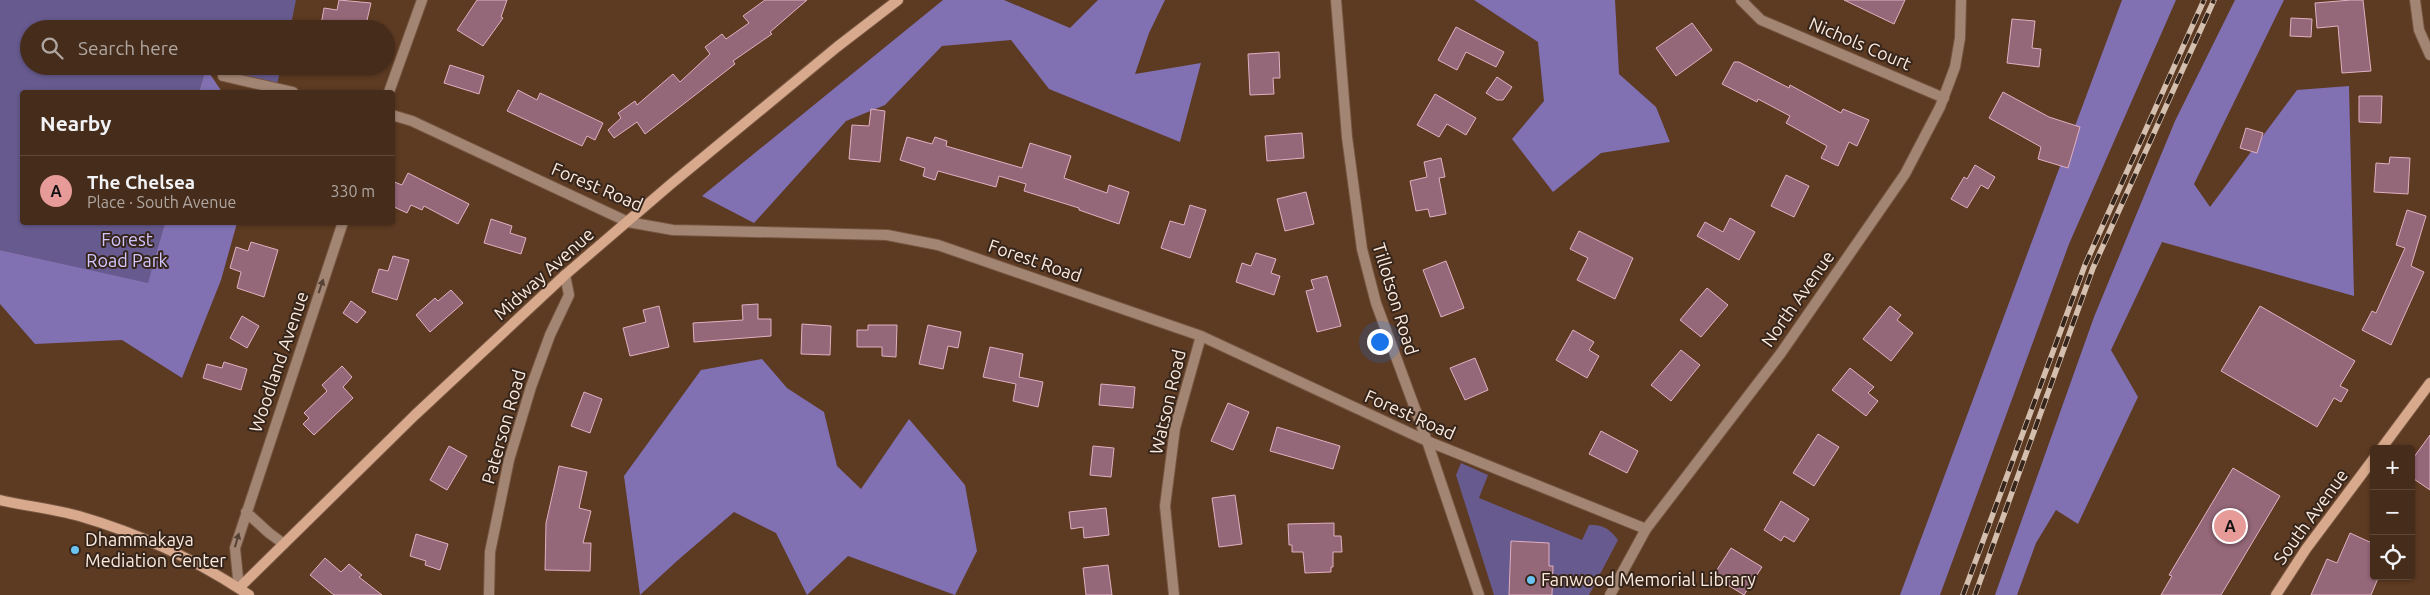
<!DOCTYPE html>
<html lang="en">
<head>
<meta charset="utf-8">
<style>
	:root { --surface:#462c1a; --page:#503827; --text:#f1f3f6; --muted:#b0a7a2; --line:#5e4839; --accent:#e69b98 }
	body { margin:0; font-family:Ubuntu,sans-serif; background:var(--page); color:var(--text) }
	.controls { position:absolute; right:15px; bottom:15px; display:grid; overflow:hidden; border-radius:5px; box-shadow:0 1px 4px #0004 }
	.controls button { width:45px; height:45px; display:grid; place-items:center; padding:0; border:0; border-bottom:1px solid var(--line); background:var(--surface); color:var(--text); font:25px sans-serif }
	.you { position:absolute; left:1379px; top:341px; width:18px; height:18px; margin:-12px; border:4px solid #fff; border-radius:50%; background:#1a73e8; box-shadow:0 0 0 8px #1a73e833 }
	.badge { display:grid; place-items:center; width:32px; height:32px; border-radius:50%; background:var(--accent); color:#111; font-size:16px; font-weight:700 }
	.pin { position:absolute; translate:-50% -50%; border:2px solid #fff; box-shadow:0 1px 5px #0006 }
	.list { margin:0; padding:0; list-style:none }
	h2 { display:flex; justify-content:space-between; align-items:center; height:65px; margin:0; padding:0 20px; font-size:21px }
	h2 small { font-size:16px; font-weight:400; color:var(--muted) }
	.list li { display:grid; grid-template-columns:32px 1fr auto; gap:15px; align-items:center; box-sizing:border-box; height:70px; padding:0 20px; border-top:1px solid var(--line) }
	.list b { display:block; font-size:19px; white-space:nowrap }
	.list p { margin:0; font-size:16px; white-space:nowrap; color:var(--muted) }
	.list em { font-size:16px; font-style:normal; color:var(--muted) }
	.icon { flex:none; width:28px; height:28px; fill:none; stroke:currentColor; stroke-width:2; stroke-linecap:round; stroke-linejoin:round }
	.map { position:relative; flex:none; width:2430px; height:595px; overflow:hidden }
	.search { position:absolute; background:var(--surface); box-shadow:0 1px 4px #0004; left:20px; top:20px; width:375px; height:55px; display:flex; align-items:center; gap:12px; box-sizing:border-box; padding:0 18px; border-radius:28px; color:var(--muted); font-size:19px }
	.panel { position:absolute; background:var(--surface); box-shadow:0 1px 4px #0004; left:20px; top:90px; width:375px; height:135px; border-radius:5px }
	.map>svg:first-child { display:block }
</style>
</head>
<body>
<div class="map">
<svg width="2430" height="595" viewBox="0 0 2430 595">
	<rect width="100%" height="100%" fill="#5d3a22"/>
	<path fill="#675a8f" d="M 0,0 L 296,0 L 290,29 L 29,29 L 29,66 L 281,66 L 277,85 L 206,68 L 199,92 L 22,92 L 22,222 L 165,223 L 149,284 L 0,250 Z
		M 1461,463 L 1488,475 L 1479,498 L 1582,540 L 1589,525 C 1603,524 1610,529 1618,540 L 1589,595 L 1552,595 L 1553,566 L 1549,566 L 1549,543 L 1511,541 L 1509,595 L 1494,595 L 1456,475 Z"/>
	<path fill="#8171b3" d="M 943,0 L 1004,0 L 1070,28 L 1098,0 L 1165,0 L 1149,33 L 1135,74 L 1201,63 L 1180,142 L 1049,89 L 1011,40 L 942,46 L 885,105 L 846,121 L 754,223 L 702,196 Z
		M 1474,0 L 1615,0 L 1619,74 L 1656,107 L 1670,142 L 1601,153 L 1553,192 L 1512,139 L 1544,101 L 1538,42 Z
		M 2122,0 L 2176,0 L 2069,244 L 1940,595 L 1900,595 Z
		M 2235,0 L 2284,0 L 2194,184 L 2210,207 L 2297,90 L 2349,86 L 2354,296 L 2162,242 L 2111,350 L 2138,397 L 2078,524 L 2056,510 L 2036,543 L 2017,595 L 1995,595 L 2094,317 L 2175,121 Z
		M 206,68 L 222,92 L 199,92 Z
		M 165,223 L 237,223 L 221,280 L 182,378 L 122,340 L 35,344 L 0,304 L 0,250 L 148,283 Z
		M 762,359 L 787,388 L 824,412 L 837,466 L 861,489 L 909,419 L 965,485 L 977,551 L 955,595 L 848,556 L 807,595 L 776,533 L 734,512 L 678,560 L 640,595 L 624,476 L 701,370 Z"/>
	<path fill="#946779" stroke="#e1b0c2" d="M 339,0 L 371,3 L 365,29 L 334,29 L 321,25 L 324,8 L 337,10 Z
		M 477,0 L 507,0 L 501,17 L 503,18 L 483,46 L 457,30 Z
		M 765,0 L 807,0 L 770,32 L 772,34 L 733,61 L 735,64 L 645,134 L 637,122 L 614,138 L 608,130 L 621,118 L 618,113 L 635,101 L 637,105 L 673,74 L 680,82 L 710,54 L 705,47 L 722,34 L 726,39 L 749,23 L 743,16 Z
		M 1844,0 L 1905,0 L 1894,24 Z
		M 2351,0 L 2363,0 L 2371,71 L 2342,73 L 2338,26 L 2317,28 L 2315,3 Z
		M 2291,18 L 2312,19 L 2311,37 L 2290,36 Z
		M 2012,19 L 2035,21 L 2032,48 L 2041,49 L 2039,67 L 2007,63 Z
		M 1692,23 L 1712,50 L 1676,76 L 1656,48 Z
		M 1456,27 L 1504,52 L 1496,67 L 1466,52 L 1457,70 L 1438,60 Z
		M 1279,52 L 1280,78 L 1273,78 L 1274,94 L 1250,95 L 1248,54 Z
		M 1734,62 L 1739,62 L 1789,88 L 1790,85 L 1841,113 L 1843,109 L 1869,120 L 1857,146 L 1849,142 L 1838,166 L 1821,158 L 1827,146 L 1786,123 L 1790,116 L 1758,99 L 1757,102 L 1722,84 Z
		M 450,65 L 484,76 L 479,94 L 444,83 Z
		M 1497,77 L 1512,87 L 1503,100 L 1497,100 L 1486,93 Z
		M 518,90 L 537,100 L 540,93 L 603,123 L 595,140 L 587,136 L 582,146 L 507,111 Z
		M 2003,92 L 2049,117 L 2080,127 L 2068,168 L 2038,159 L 2041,147 L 1989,118 Z
		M 1435,94 L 1476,118 L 1466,135 L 1447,124 L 1439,137 L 1417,125 Z
		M 2359,96 L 2382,96 L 2381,123 L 2359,122 Z
		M 871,109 L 885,111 L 880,162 L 849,159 L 852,125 L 869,126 Z
		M 2246,128 L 2263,133 L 2257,153 L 2240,148 Z
		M 1302,133 L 1304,158 L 1267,161 L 1265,136 Z
		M 907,137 L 932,144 L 935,137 L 947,141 L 946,146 L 1022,168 L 1030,143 L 1071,156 L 1064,178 L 1107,193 L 1109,185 L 1129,192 L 1119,224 L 1079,210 L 1079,208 L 1024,191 L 1026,184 L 999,176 L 996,187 L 938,171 L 935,180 L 923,176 L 925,168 L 900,160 Z
		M 2390,157 L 2410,158 L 2408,194 L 2374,192 L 2376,163 L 2389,164 Z
		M 1441,158 L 1445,177 L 1439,178 L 1446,214 L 1430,217 L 1428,209 L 1416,211 L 1410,181 L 1427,177 L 1424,162 Z
		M 1975,165 L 1995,177 L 1988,189 L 1981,185 L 1967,208 L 1951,199 L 1964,177 L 1967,179 Z
		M 408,173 L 469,204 L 458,224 L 424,206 L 422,210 L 411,205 L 407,213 L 392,206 L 392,181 L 402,185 Z
		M 1786,175 L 1809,186 L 1794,217 L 1771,206 Z
		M 1306,192 L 1314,224 L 1285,231 L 1277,199 Z
		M 1190,205 L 1206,210 L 1190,258 L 1161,248 L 1170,221 L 1184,225 Z
		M 2407,210 L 2426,216 L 2411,266 L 2424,272 L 2391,345 L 2362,330 L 2372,311 L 2376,313 L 2405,248 L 2396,245 Z
		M 1730,218 L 1755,232 L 1739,260 L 1697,236 L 1705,222 L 1723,232 Z
		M 491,219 L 512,226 L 510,233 L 526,238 L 521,254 L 484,243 Z
		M 1579,231 L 1633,258 L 1615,299 L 1577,280 L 1588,258 L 1570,249 Z
		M 251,242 L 278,250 L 264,297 L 237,288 L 241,272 L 230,268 L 236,247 L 248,251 Z
		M 1256,253 L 1276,259 L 1271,273 L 1280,276 L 1274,295 L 1236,282 L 1242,263 L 1251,266 Z
		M 393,256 L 409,260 L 397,300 L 372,292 L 379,269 L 388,271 Z
		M 1446,261 L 1464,308 L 1441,317 L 1423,270 Z
		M 1327,276 L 1341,326 L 1317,332 L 1306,291 L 1314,289 L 1311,280 Z
		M 1707,288 L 1728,305 L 1701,337 L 1680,320 Z
		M 451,290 L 463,303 L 430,332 L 416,315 L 435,298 L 438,301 Z
		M 351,301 L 366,312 L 357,323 L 343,313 Z
		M 758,304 L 758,319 L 771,319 L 771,336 L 694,342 L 693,323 L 743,320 L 742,305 Z
		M 659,306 L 669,347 L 630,356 L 623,328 L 646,322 L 643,310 Z
		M 1890,306 L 1901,315 L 1897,320 L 1913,333 L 1891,361 L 1863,339 Z
		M 2260,306 L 2355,361 L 2340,386 L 2348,390 L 2341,402 L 2334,398 L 2317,427 L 2221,371 Z
		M 242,316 L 259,326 L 247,348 L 230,338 Z
		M 802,324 L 831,326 L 830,355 L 801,354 Z
		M 868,325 L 897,325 L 896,357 L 882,356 L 882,347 L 857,347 L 857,330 L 868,330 Z
		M 928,325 L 961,332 L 958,348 L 948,346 L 943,369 L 919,364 Z
		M 1573,330 L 1594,342 L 1589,350 L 1599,356 L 1587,378 L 1556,360 Z
		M 990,347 L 1023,354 L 1019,377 L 1043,382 L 1038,407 L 1013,401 L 1016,384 L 983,377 Z
		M 1681,350 L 1700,365 L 1671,401 L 1651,385 Z
		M 1475,358 L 1488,390 L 1465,400 L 1450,368 Z
		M 224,362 L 247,369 L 241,390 L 203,378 L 207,364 L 222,368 Z
		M 342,366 L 352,377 L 343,387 L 353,398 L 314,435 L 303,424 L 309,418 L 304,413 L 327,391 L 322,385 Z
		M 1850,368 L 1874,387 L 1868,393 L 1878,401 L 1866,416 L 1832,390 Z
		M 1101,384 L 1135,387 L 1133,408 L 1099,405 Z
		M 584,392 L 602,399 L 590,433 L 571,426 Z
		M 1228,403 L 1249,412 L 1233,450 L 1211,441 Z
		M 1277,427 L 1340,446 L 1333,469 L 1270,451 Z
		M 1601,431 L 1638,451 L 1627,473 L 1589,454 Z
		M 1818,434 L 1839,447 L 1814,486 L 1793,473 Z
		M 2430,435 L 2430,490 L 2411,477 L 2411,461 Z
		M 449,446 L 467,456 L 447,490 L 430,480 Z
		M 1093,446 L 1114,448 L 1111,477 L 1090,475 Z
		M 559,466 L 587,472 L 579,508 L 591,511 L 583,543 L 591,543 L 590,571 L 545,570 L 546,523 Z
		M 2233,468 L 2280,496 L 2221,595 L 2161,595 L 2172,576 L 2169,575 Z
		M 1235,495 L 1242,544 L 1219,547 L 1212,498 Z
		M 1781,501 L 1809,519 L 1794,542 L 1784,536 L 1781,541 L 1764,530 Z
		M 1106,508 L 1109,535 L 1084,538 L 1083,527 L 1071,529 L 1069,512 Z
		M 1334,523 L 1334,536 L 1341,536 L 1342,552 L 1333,552 L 1333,567 L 1331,567 L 1331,572 L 1305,573 L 1303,552 L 1292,552 L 1292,545 L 1289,545 L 1288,524 Z
		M 2350,533 L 2374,544 L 2374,576 L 2379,576 L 2371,595 L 2311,595 L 2327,559 L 2337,563 Z
		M 416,534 L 448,544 L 440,570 L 425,565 L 426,561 L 410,556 Z
		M 1511,541 L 1549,543 L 1549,566 L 1553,566 L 1552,595 L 1509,595 Z
		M 1731,548 L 1762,567 L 1744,595 L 1713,576 Z
		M 325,558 L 341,572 L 349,564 L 362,575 L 359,577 L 382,595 L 334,595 L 310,575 Z
		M 1108,565 L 1112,595 L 1086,595 L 1083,568 Z"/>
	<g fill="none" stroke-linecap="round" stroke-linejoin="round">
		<g stroke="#765640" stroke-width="12">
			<path id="minor" d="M 1336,0 L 1347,137 L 1362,249 L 1376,303 L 1427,441 L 1479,595
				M 1741,0 L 1761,20 L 1944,98
				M 2415,0 L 2419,30 L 2430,55
				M 223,76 L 293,92
				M 389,92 L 422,0
				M 392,115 L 412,121 L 628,222 L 673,230 L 887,235 L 938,245 L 1201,336 L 1427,441 L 1646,529
				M 246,512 L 269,533 L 284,544
				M 239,588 L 235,548 L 343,222
				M 489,595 L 490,552 L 509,460 L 531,387 L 550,335 L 569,295 L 565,275
				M 1174,595 L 1165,506 L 1175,428 L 1201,336"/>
		</g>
		<g stroke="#765640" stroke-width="12">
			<path id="tertiary" d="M 1610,595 L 1646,529 L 1781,353 L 1905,174 L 1940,107 L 1955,67 L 1960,38 L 1961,0"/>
		</g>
		<g stroke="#765640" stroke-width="12">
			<path id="secondary" d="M 2381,449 L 2430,383
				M 0,500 C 26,506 53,509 79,516 C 138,533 198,561 249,595
				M 239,588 L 415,415 L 565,275 L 671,184 L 837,47 L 898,0
				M 2276,595 L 2306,549 L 2374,458"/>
		</g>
		<use href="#minor" stroke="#a28573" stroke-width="10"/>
		<use href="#tertiary" stroke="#a28573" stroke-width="10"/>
		<use href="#secondary" stroke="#d8a98c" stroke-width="10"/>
		<g stroke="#d4beae" stroke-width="5.5">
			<path id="rail" d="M 1963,595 L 2085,265 L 2204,0
				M 1975,595 L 2093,268 L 2214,0"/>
		</g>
		<use href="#rail" stroke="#36251b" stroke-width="4" stroke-dasharray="11" stroke-linecap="butt"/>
	</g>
	<defs><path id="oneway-solid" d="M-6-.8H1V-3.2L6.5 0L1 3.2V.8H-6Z" transform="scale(1.25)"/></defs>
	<g fill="#564235">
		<use href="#oneway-solid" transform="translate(321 286) rotate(-71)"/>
		<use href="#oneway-solid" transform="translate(237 540) rotate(-74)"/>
	</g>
	<g fill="#6bc3f2" stroke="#36251b" stroke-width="2">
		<circle cx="75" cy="550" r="5"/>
		<circle cx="1531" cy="580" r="5"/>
	</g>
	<g text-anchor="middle" stroke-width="4" stroke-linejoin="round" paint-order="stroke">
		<g font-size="18" fill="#fceade" stroke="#36251b">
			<text transform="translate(1860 44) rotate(23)" y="6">Nichols Court</text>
			<text transform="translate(597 187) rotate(23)" y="6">Forest Road</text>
			<text transform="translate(1035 261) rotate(19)" y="6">Forest Road</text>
			<text transform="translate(544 274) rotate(-42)" y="6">Midway Avenue</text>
			<text transform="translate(1395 299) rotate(73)" y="6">Tillotson Road</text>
			<text transform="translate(1798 299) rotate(-55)" y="6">North Avenue</text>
			<text transform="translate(279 362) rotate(-71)" y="6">Woodland Avenue</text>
			<text transform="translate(1168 402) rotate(-77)" y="6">Watson Road</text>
			<text transform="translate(1410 415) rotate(24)" y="6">Forest Road</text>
			<text transform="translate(504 427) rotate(-74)" y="6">Paterson Road</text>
			<text transform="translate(2311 517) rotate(-54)" y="6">South Avenue</text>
		</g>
		<g font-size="18" fill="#d2c6fe" stroke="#36251b">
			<text x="127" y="246">Forest<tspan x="127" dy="21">Road Park</tspan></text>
		</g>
		<g font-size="18" fill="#fceade" stroke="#36251b" text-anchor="start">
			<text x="85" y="546">Dhammakaya<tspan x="85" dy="21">Mediation Center</tspan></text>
			<text x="1541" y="586">Fanwood Memorial Library</text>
		</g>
	</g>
</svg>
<div class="controls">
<button>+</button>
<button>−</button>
<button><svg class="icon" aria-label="locate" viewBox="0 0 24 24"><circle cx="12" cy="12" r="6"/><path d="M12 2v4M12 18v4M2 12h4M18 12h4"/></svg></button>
</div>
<div class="you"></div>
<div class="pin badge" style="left:2230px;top:526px">A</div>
<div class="search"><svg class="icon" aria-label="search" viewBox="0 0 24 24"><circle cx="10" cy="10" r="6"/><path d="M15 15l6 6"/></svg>Search here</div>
<section class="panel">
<h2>Nearby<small></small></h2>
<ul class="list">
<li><span class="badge">A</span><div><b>The Chelsea</b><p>Place · South Avenue</p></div><em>330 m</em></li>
</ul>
</section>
</div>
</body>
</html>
